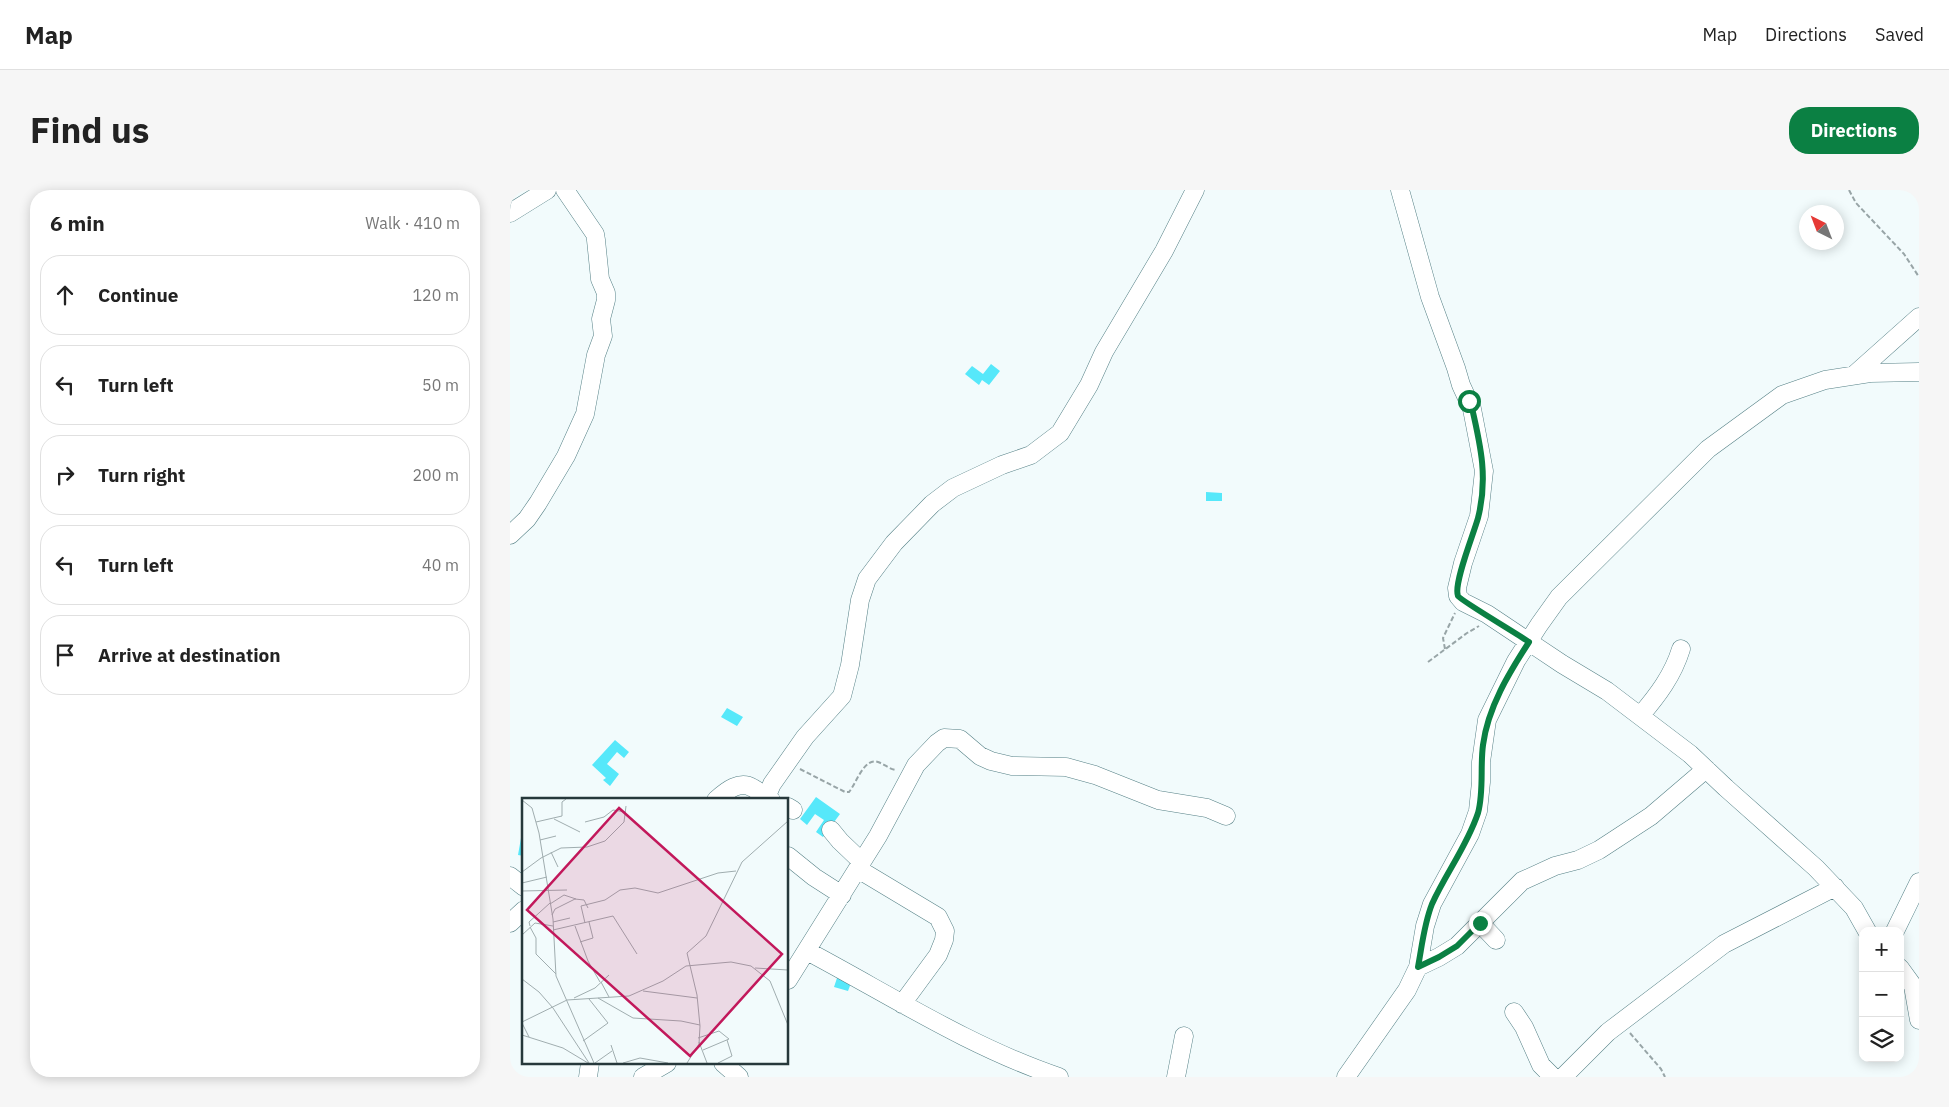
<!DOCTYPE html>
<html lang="en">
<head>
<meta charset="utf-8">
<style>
	:root { --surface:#fff; --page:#f6f6f6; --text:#222; --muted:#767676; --line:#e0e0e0; --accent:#0b8043 }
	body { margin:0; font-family:"IBM Plex Sans",sans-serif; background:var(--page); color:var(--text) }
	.controls { position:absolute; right:15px; bottom:15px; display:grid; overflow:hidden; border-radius:10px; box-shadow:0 2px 12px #0003 }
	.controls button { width:45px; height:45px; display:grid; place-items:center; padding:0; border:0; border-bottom:1px solid var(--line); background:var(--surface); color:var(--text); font:25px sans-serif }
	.compass { position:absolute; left:1289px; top:15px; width:45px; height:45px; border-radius:50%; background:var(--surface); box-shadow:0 2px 12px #0003; rotate:318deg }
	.stop { position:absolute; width:15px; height:15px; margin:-11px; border:4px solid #0b8043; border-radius:50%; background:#fff }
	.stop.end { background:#0b8043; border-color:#fff; box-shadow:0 1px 5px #0008 }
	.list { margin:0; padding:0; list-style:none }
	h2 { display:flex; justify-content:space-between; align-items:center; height:65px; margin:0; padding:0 20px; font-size:21px }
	h2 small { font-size:16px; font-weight:400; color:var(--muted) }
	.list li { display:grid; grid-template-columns:32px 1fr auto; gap:15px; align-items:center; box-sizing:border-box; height:80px; margin:0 10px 10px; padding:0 10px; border:1px solid var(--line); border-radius:20px }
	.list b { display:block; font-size:19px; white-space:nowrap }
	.list em { font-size:16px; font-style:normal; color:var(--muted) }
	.icon { flex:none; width:28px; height:28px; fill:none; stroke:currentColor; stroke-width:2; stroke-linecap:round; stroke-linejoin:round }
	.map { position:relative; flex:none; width:1409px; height:887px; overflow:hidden; border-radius:20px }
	header { display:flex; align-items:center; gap:30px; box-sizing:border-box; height:70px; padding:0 25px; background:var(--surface); border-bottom:1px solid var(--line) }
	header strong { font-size:24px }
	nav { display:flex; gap:28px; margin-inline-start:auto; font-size:18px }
	.intro { display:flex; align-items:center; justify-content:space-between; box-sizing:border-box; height:120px; padding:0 30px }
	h1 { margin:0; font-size:35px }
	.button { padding:12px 22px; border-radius:20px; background:var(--accent); color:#fff; font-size:18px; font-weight:700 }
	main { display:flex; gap:30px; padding:0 30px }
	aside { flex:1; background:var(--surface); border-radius:20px; box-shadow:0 2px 12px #0003 }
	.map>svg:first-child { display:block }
</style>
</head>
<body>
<header>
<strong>Map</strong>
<nav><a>Map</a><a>Directions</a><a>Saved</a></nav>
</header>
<div class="intro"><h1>Find us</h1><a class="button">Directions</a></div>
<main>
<aside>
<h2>6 min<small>Walk · 410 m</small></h2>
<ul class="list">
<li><svg class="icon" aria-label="ahead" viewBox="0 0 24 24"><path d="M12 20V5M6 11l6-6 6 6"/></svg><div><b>Continue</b></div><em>120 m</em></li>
<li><svg class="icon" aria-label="left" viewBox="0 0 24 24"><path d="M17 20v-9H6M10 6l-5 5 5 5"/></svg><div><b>Turn left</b></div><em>50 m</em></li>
<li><svg class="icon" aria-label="right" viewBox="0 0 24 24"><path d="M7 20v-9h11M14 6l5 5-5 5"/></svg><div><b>Turn right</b></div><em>200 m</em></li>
<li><svg class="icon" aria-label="left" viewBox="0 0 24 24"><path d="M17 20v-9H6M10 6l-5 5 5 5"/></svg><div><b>Turn left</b></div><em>40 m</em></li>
<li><svg class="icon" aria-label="arrive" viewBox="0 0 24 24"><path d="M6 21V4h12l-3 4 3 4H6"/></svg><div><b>Arrive at destination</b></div></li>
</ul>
</aside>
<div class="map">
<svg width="1409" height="887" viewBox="0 0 1409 887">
	<rect width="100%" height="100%" fill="#f2fbfc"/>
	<path fill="#56e8fa" d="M 481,174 L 490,181 L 479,195 L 472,190 L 469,195 L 455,184 L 462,176 L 473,184 Z
		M 696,302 L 712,303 L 712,311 L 696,311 Z
		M 217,518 L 233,527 L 227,536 L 211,527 Z
		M 105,550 L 119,562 L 114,568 L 107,562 L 97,574 L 109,584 L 100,596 L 93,590 L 96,588 L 82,575 Z
		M 306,607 L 330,624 L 313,647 L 306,642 L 314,630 L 305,624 L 297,635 L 290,629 Z
		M 11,648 L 14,648 L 14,666 L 8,665 Z
		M 327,788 L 341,793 L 338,801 L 324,797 Z"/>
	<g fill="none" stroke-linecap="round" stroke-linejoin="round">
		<g stroke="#558086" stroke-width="19">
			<path id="minor" d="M 890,0 L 920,107 L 946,178 L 951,195 L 962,219 L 974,281 L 969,326 L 953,373 L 947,398 L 948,406 L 953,412 L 977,424 L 1052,474 L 1097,501 L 1180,564 L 1216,598 L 1306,678 L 1344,718 L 1357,741
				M 0,23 L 37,0
				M 1344,185 L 1409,127
				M 0,345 L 17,329 L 28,313 L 56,266 L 75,224 L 86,165 L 93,146 L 91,129 L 96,110 L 96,103 L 90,89 L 86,50 L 85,44 L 55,0
				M 1130,526 C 1148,505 1163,485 1171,459
				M 206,610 C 217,600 230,590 243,598 C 250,602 254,606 261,610
				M 255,610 L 262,594 L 295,547 L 332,506 L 340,475 L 350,410 L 357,389 L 384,353 L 422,314 L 443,298 L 492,275 L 521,265 L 550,243 L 579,195 L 594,162 L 654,61 L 685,0
				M 278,617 L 283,620
				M 321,640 L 330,651 L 352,672
				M 278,666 L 304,687 L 332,705
				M 348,679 L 428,727 L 435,741 L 434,750 L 428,765 L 392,814
				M 0,686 L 14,697
				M 0,733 L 14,720
				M 970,733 L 986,750
				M 1385,741 L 1409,692
				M 297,761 C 380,805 460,857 549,887
				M 908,777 L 929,767 L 947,756 L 1012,691 L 1045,676 L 1068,670 L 1089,660 L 1141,626 L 1196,579
				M 1390,778 L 1403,796 L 1409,830
				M 278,790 L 368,646 L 406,575 L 427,553 L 434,548 L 450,549 L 470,566 L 481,571 L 502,576 L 556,577 L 585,585 L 648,610 L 697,618 L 716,626
				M 1004,822 L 1014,837 L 1031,875 L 1043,887
				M 213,873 L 229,887
				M 78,887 L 80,873
				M 133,887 L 157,873
				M 666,887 L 674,846
				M 836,887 L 897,800 L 908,777 L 915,736 L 922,714 L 960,644 L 968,621 L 971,592 L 971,572 L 977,530 L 1006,471 L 1029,435 L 1049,407 L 1198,259 L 1272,205 L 1315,190 L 1360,183 L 1409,182
				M 1053,887 L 1098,842 L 1214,754 L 1325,697"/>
		</g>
		<path stroke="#98a5a7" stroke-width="2" stroke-dasharray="5 2.5" stroke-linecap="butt" d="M 1339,0 L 1346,13 L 1394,64 L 1409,87
			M 935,459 L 933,448 L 945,423
			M 918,472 L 957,443 L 969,436
			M 290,579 L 335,602 L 339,602 C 346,594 354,567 368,572 C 374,574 379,579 386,580
			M 1120,843 L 1151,879 L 1155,887"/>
		<use href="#minor" stroke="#fff" stroke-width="18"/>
	</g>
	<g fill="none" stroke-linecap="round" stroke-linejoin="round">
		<path stroke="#0b8043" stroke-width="6" d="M 959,211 L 962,218 C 971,257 978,289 968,328 C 964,343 943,394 948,406 C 950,410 1009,445 1019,452 C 999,483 978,517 973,555 C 970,577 974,601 968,623 C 957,656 936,683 922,714 C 914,734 912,756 908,777 L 929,767 L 947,756 L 970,733"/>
	</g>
	<g transform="translate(12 608)">
		<rect width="266" height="266" fill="#f2fbfc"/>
		<path fill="none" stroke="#a0adaf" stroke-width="1" d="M 0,2 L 10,10 L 17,35 L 31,121 L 34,178 L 72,265M 32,21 L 58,34M 14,24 L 40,18 L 40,4 L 44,1M 63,24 L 82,19 L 91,12 L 104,14M 18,42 L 34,38M 29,54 L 36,69M 19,60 L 39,50 L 65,49 L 83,43 L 102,24 L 104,8M 0,74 L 19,60M 0,85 L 25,79M 0,93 L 45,92M 28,106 L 42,97 L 54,101M 30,117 L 33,111 L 53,101 L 62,102 L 66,110M 31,124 L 48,120M 63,125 L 59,108 L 83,102 L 98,92 L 113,90 L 136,95 L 196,75 L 214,73M 8,128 L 7,124 L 28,105M 53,128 L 66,163 L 78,184M 8,129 L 14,140 L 14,156 L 34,176M 31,132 L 91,118 L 115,156M 0,137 L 13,125 L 31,128M 58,144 L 71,140 L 67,124M 233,170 L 266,172M 0,181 L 17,194 L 31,210 L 67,265M 79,184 L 87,199M 121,193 L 175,200M 52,200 L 73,190 L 87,177M 76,200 L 111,220 L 159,223 L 178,227M 0,224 L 45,202 L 107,198 L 141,183 L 164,168 L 209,164 L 229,168 L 248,183 L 266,227M 0,225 L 7,239M 0,237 L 41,250 L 66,265M 176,240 L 197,233 L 207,241M 61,243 L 86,225 L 67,201M 177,244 L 185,265M 89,247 L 95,265M 181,252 L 207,241M 73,265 L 90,253M 101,265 L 118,260 L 146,265M 165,265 L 177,246 L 178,228 L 175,197 L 165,155 L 184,138 L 220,64 L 266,23M 196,265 L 210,258 L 205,242"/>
		<path fill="#c2185b" fill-opacity="0.15" stroke="#c2185b" stroke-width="2.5" d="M 97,10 L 260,156 L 168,258 L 5,112 Z"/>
		<rect width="266" height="266" fill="none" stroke="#26383b" stroke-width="2.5"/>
	</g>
</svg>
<div class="controls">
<button>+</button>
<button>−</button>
<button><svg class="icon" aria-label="layers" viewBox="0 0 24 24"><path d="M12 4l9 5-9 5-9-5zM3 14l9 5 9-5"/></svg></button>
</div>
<svg class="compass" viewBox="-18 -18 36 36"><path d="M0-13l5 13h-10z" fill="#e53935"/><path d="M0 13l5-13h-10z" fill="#767676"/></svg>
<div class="stop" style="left:959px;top:211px"></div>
<div class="stop end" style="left:970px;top:733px"></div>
</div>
</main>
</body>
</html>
